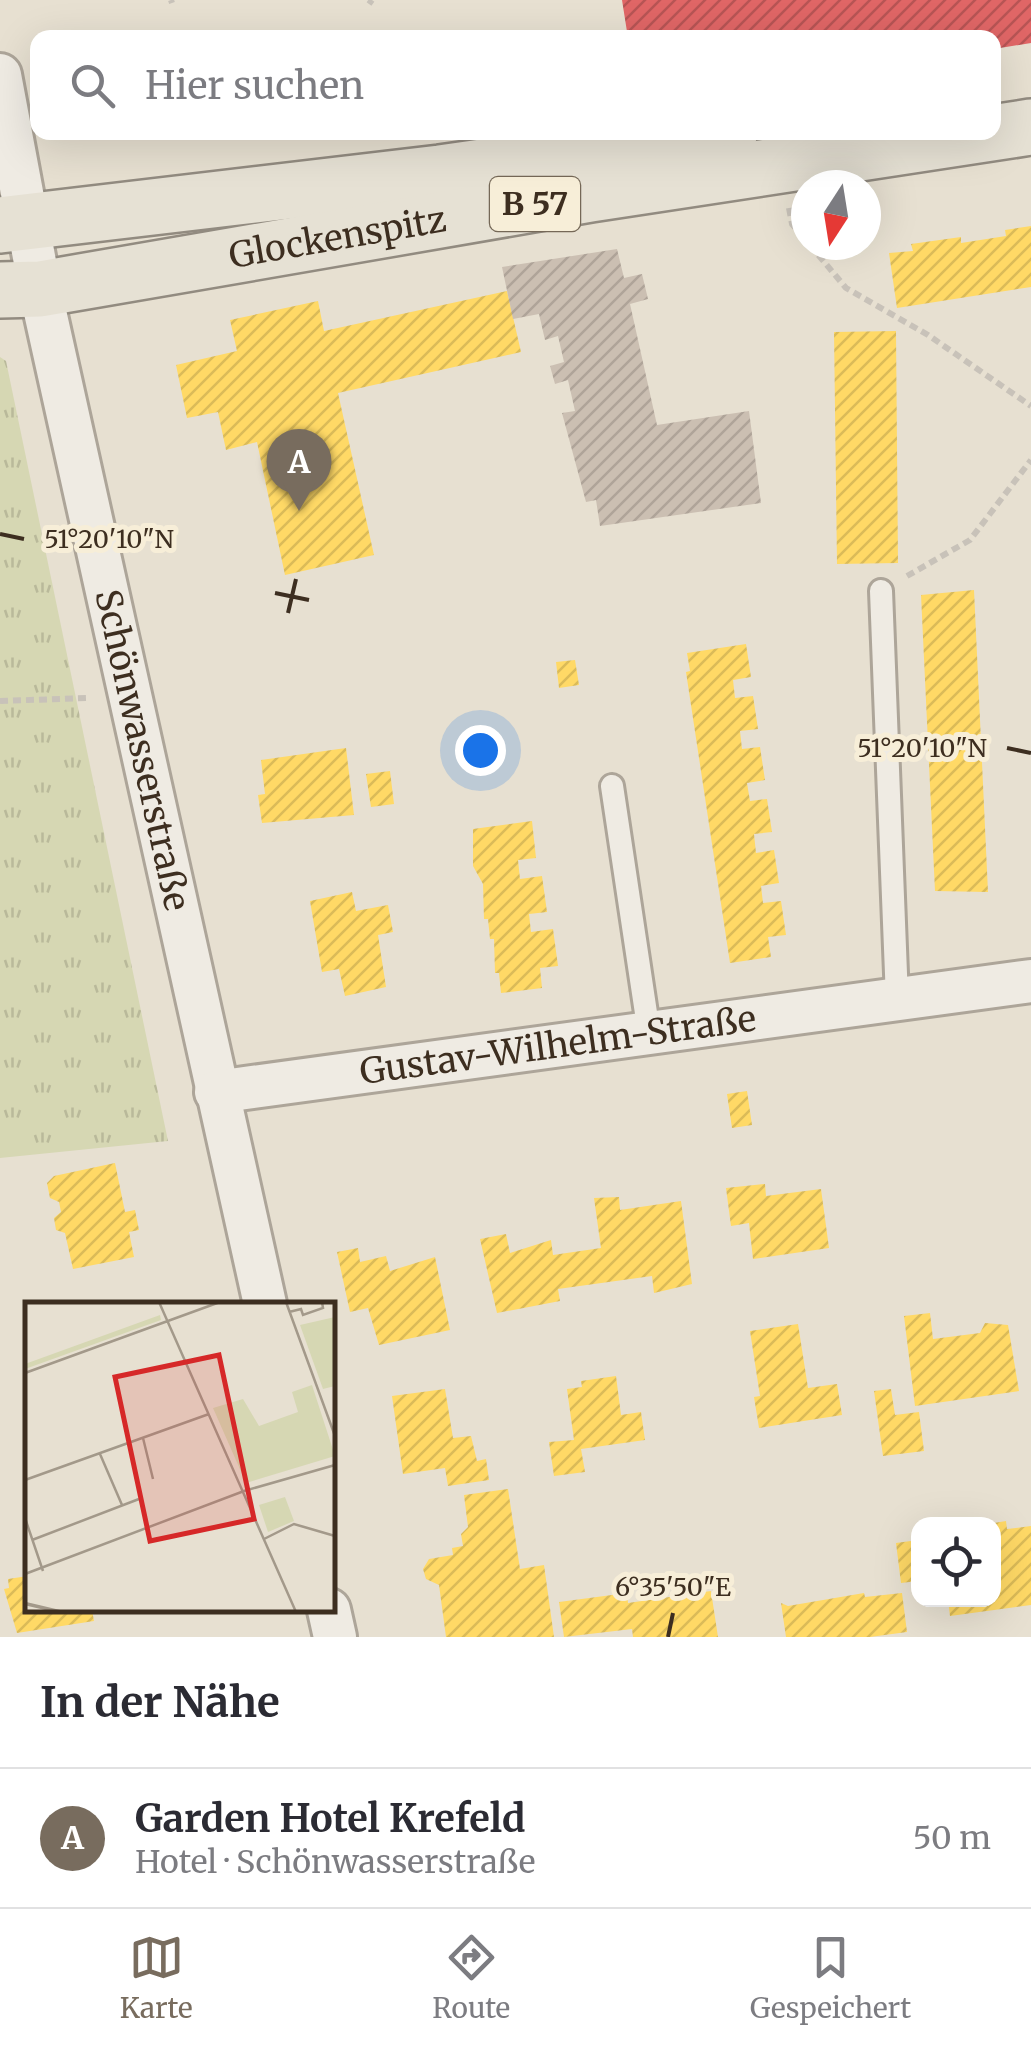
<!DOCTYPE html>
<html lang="de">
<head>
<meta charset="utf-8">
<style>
	:root { --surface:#fff; --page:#f7f7f7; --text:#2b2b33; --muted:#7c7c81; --line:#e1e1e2; --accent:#786c5e }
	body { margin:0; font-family:Merriweather,serif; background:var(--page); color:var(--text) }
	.controls { position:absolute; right:30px; bottom:30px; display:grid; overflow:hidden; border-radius:20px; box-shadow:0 10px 40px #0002 }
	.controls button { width:90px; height:90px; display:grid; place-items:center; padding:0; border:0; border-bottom:2px solid var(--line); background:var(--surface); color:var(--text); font:50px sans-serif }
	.compass { position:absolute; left:791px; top:170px; width:90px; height:90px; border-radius:50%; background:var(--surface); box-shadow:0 10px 40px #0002; rotate:192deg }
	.you { position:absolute; left:480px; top:750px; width:35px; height:35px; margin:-25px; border:8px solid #fff; border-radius:50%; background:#1a73e8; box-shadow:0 0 0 15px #1a73e833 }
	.badge { display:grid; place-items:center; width:65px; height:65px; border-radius:50%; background:var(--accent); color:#fff; font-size:32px; font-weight:700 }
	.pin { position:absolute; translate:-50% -82px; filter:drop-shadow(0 2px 5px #0008) }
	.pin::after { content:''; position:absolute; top:52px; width:35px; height:30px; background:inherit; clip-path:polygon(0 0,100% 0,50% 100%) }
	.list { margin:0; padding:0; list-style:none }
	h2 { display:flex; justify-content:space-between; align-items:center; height:130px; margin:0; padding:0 40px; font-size:42px }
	h2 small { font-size:32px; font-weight:400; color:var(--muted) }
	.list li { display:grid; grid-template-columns:65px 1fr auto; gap:30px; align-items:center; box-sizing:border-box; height:140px; padding:0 40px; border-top:2px solid var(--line) }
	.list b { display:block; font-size:38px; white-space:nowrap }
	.list p { margin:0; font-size:32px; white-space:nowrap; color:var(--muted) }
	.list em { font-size:32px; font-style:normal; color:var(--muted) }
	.icon { flex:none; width:55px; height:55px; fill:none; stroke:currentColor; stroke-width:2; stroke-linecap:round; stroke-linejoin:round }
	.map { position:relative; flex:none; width:1031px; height:1637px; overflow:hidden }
	.search { position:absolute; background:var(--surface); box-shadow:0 10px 40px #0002; left:30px; right:30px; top:30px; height:110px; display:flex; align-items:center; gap:25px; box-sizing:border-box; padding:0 35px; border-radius:20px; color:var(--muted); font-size:38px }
	.sheet { height:270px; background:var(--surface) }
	nav { display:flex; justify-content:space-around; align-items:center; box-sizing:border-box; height:140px; border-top:2px solid var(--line); background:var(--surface); font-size:28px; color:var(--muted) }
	nav a { display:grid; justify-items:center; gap:5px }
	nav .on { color:var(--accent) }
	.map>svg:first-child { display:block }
</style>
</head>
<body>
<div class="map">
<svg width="1031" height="1637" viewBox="0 0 1031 1637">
	<defs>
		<pattern id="grass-tufts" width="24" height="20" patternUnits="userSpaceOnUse" patternTransform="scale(2.5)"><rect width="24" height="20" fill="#d6d7b3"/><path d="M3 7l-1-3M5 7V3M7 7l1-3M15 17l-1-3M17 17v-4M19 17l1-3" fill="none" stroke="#b9b99a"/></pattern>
		<pattern id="homes-hatch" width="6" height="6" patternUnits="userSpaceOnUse" patternTransform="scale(2.5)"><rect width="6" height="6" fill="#ffd966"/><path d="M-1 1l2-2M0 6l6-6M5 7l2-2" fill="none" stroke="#dbbb58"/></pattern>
		<pattern id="shops-hatch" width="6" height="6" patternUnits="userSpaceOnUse" patternTransform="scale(2.5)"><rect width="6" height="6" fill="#e06666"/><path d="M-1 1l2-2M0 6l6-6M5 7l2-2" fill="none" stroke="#b75454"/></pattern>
		<pattern id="building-hatch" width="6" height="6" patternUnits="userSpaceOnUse" patternTransform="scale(2.5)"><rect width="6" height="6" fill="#cbbfb2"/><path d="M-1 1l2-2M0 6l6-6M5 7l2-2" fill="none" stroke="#afa499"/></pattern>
	</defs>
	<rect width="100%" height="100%" fill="#e7e0d1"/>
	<path fill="url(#grass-tufts)" d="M 0,357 L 6,361 L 168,1141 L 0,1158 Z"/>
	<path fill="url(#homes-hatch)" d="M 1031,226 L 1031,287 L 897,308 L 889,253 L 913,251 L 911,244 L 961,237 L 961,243 L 1006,236 L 1005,230 Z
		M 507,291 L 521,352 L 338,393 L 374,555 L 285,575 L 257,442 L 226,450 L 218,412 L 187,418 L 176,365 L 237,351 L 230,320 L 318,301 L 324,331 Z
		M 896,331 L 898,563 L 837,564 L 834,332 Z
		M 974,590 L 988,892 L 935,891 L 921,595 Z
		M 746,644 L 751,677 L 733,680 L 735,698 L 753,696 L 758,729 L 740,731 L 742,749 L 760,747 L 765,780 L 747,783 L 750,801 L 767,799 L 772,832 L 754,834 L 756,853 L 774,850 L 779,883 L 761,886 L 763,903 L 781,901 L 786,935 L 768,937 L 771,957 L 730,963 L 686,672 L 690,671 L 687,653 Z
		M 575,660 L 579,685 L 559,688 L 556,662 Z
		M 346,748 L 354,815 L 262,823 L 258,795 L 265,794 L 261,760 Z
		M 390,771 L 394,804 L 371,807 L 366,774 Z
		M 532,821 L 536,858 L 518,860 L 520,879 L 542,876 L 547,912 L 529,914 L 531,932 L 553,929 L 558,966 L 540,968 L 542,988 L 501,993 L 499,973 L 495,973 L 494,939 L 490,939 L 488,919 L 484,919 L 483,884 L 473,866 L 473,829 Z
		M 352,892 L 356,911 L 388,905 L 393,932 L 378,935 L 386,987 L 345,996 L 339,969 L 322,972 L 310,901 Z
		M 747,1091 L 752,1125 L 732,1128 L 727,1094 Z
		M 115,1163 L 125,1212 L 135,1210 L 139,1230 L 129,1232 L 134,1257 L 73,1269 L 65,1233 L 56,1230 L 54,1218 L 61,1212 L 59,1202 L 50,1198 L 47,1183 L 54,1176 Z
		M 765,1184 L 766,1196 L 821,1189 L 829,1248 L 753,1259 L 749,1223 L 731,1226 L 726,1188 Z
		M 619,1197 L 620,1210 L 681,1201 L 692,1284 L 654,1293 L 652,1276 L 558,1289 L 560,1301 L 497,1313 L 480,1239 L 506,1234 L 510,1253 L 551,1240 L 553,1255 L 601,1248 L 594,1198 Z
		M 358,1248 L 360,1262 L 386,1256 L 390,1271 L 435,1257 L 450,1330 L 379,1345 L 368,1308 L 350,1312 L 337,1252 Z
		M 930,1313 L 933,1339 L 980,1333 L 985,1323 L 1008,1325 L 1019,1391 L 915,1406 L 904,1316 Z
		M 798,1324 L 808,1388 L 837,1384 L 842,1415 L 759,1428 L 754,1397 L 760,1396 L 750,1331 Z
		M 616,1376 L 621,1415 L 641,1412 L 645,1440 L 581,1449 L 585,1472 L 554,1476 L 549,1442 L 574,1440 L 567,1389 L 582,1387 L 581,1381 Z
		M 445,1389 L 453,1438 L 471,1436 L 477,1461 L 486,1459 L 489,1480 L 448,1486 L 445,1468 L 403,1474 L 392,1396 Z
		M 891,1389 L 895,1415 L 919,1412 L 924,1451 L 883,1456 L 874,1391 Z
		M 508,1489 L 520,1569 L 544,1565 L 554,1637 L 446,1637 L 439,1585 L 426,1579 L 423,1569 L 429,1559 L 453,1555 L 452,1548 L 463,1546 L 461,1534 L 468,1527 L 464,1495 Z
		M 1006,1521 L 1007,1529 L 1031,1526 L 1031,1605 L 950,1616 L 948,1600 L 994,1600 L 994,1523 Z
		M 918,1540 L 918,1581 L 901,1583 L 896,1543 Z
		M 28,1576 L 28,1610 L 92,1610 L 94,1621 L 17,1633 L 4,1589 L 9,1588 L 8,1579 Z
		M 711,1591 L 718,1637 L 633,1637 L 632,1629 L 564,1637 L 559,1602 L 627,1593 L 628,1603 Z
		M 864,1593 L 865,1597 L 902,1593 L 907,1632 L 870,1637 L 786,1637 L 781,1603 L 788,1606 Z"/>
	<path fill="url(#shops-hatch)" d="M 622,0 L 1031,0 L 1031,43 L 994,49 L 994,38 L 628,38 Z"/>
	<path fill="url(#building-hatch)" d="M 617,249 L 624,278 L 642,274 L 648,299 L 630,304 L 657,425 L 749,411 L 761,503 L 600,526 L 596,500 L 586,502 L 562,413 L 575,411 L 568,380 L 555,384 L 550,366 L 564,362 L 558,336 L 545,340 L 539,314 L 513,319 L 502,267 Z"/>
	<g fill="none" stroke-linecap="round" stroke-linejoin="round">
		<g stroke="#ada599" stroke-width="28">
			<path id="lane" d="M 881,591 L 897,999
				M 612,786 L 649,1033"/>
		</g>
		<g stroke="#ada599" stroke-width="48">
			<g id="street">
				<path id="s1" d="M 0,75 L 40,289 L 265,1304"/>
				<path id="s2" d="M 216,1092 L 1031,981"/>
				<path d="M 329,1610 L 335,1637"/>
			</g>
		</g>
		<g stroke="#928b80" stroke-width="60">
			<g id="primary">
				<path d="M 0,225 L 440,173 L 730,132"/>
				<path id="s3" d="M 0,290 L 40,289 L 591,194 L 1031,127"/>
			</g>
		</g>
		<path stroke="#c8c2b9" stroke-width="6" stroke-dasharray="8 5" stroke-linecap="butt" d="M 171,0 L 172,3
			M 369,4 L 372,0
			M 789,208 L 792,224 L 806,241
			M 810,245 L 846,288 L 928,335 L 1031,406
			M 907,576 L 970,540 L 1031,460
			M 0,701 L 89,698"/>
		<use href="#lane" stroke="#efebe3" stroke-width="22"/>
		<use href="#street" stroke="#efebe3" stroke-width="42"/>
		<use href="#primary" stroke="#e6e1d4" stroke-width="55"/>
	</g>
	<path fill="none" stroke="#3d2e20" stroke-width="4" d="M 0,534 L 24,539M 275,593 L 309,600M 288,613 L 296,579M 1007,748 L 1031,753M 668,1637 L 673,1613"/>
	<g text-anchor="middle" stroke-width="10" stroke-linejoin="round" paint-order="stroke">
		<rect fill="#f7eed8" stroke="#756857" stroke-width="2.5" x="490" y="177" width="90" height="54" rx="8"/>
		<g font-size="32" font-weight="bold" fill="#3d2e20">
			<text x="535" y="215">B 57</text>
		</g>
		<g font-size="35" fill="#3d2e20" stroke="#f7eed8">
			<text dy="12" stroke="none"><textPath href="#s3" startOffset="342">Glockenspitz</textPath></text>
			<text dy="12" stroke="none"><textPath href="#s1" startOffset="690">Schönwasserstraße</textPath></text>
			<text dy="12" stroke="none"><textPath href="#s2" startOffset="345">Gustav-Wilhelm-Straße</textPath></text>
		</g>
	</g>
	<g transform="translate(25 1302)">
		<rect width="310" height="310" fill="#e7e0d1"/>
		<path d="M 135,13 L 136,18 L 0,67 L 0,62 ZM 287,83 L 310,154 L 221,181 L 188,106 L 218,97 L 234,124 L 273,110 L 267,90 Z" fill="#d6d7b3"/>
		<path d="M 260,195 L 269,219 L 243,230 L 234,203 Z" fill="#d6d7b3"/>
		<path d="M 310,15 L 310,84 L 298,87 L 275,23 Z" fill="#d6d7b3"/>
		<path fill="none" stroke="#a3998a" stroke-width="2.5" d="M 134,0 L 271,310M 261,0 L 310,134M 264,10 L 276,7 L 278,13 L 298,6 L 297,0M 0,71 L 195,0M 118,136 L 128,177M 75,152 L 97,203M 0,178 L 184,112M 0,216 L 18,269M 239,237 L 269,222 L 310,234M 7,238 L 114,197M 0,272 L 219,189 L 310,163M 0,301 L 38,310M 0,302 L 34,310"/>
		<path fill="#d62828" fill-opacity="0.15" stroke="#d62828" stroke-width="5" d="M 194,53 L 229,217 L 125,239 L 90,75 Z"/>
		<rect width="310" height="310" fill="none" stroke="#3d2e20" stroke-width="5"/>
	</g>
	<g font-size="25" text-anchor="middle" fill="#3d2e20" stroke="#f7eed8" stroke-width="10" stroke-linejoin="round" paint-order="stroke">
		<text x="109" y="548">51°20'10"N</text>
		<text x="922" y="757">51°20'10"N</text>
		<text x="673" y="1596">6°35'50"E</text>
	</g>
</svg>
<div class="controls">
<button><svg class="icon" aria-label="locate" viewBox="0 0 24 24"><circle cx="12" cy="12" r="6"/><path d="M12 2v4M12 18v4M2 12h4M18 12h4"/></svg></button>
</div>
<svg class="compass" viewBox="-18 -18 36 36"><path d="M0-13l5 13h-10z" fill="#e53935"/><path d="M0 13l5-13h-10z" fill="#7c7c81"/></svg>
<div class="you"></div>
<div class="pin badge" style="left:299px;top:511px">A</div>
<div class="search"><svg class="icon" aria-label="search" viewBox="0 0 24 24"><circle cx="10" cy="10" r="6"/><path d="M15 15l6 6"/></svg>Hier suchen</div>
</div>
<section class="sheet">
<h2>In der Nähe<small></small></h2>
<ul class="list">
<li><span class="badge">A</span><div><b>Garden Hotel Krefeld</b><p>Hotel · Schönwasserstraße</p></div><em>50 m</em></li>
</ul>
</section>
<nav>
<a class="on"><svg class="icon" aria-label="map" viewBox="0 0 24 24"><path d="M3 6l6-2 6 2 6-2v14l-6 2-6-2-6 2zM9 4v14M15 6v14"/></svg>Karte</a>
<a><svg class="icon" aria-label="directions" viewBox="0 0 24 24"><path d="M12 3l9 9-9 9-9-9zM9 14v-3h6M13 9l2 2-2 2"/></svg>Route</a>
<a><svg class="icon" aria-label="saved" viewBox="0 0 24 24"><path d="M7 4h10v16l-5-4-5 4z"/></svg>Gespeichert</a>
</nav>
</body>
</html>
